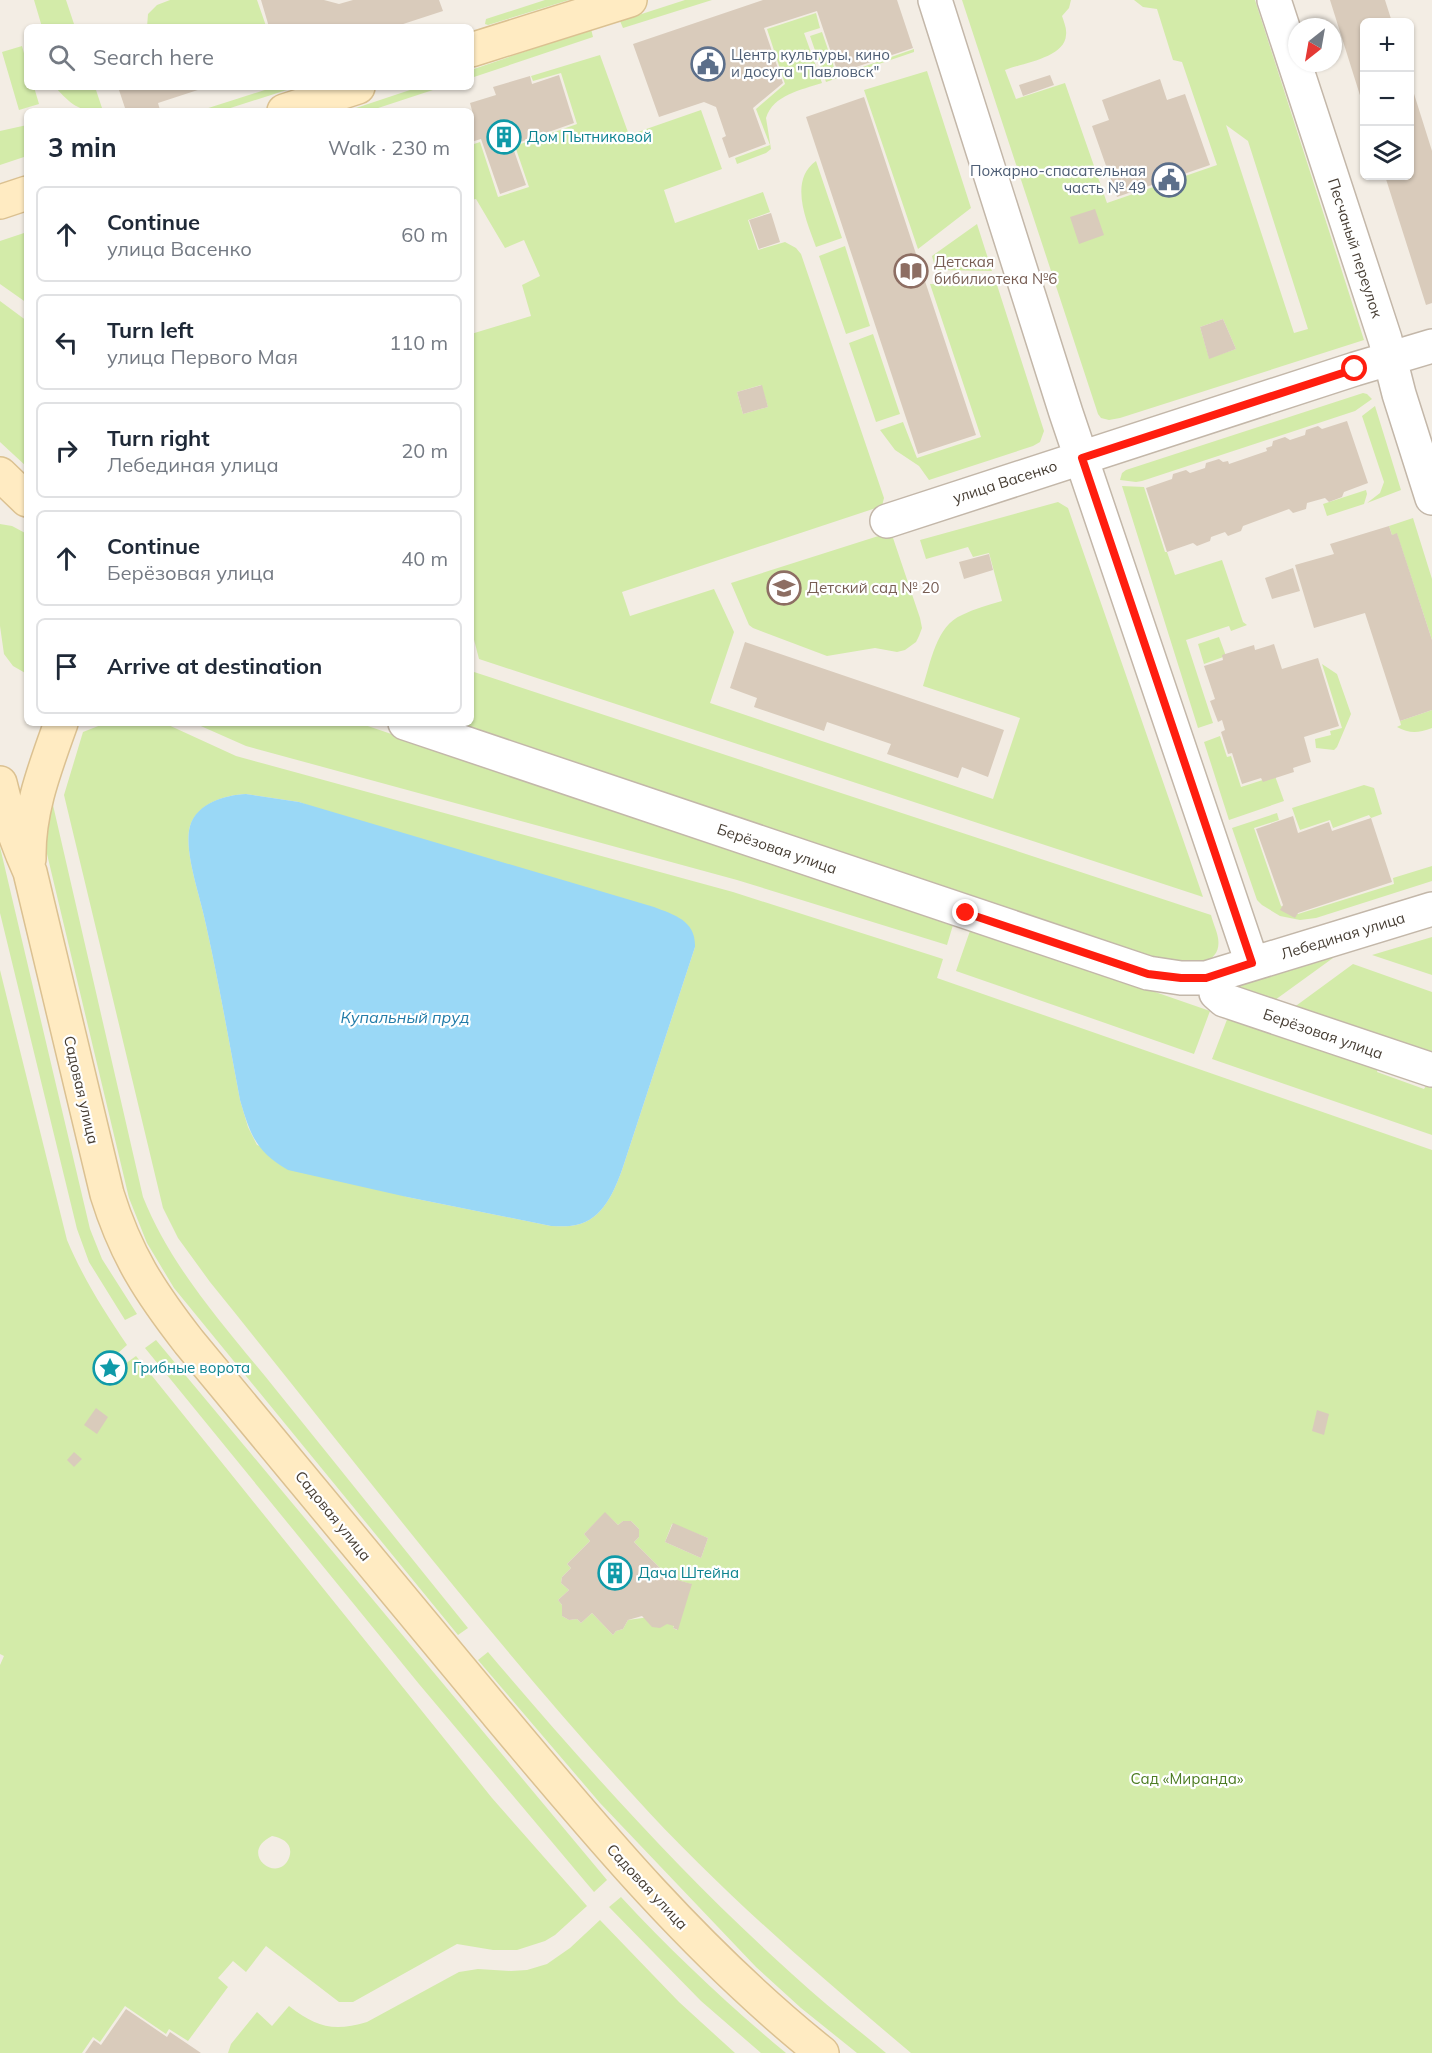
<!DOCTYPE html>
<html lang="en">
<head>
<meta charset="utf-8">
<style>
	:root { --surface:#fff; --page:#f6f6f7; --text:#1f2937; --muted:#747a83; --line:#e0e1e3 }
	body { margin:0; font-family:Mulish,sans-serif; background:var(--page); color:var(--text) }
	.controls { position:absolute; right:18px; top:18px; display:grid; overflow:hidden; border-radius:9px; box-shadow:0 2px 4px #0004 }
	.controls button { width:54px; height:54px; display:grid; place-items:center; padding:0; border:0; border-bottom:2px solid var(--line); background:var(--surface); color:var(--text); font:30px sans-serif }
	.compass { position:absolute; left:1288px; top:18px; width:54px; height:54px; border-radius:50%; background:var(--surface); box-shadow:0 2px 4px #0004; rotate:211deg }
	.stop { position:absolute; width:18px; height:18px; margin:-14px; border:4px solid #ff1e0f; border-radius:50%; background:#fff }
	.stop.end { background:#ff1e0f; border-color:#fff; box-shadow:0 2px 6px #0008 }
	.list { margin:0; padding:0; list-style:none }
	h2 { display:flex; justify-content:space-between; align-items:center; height:78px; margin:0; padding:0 24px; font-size:26px }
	h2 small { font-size:20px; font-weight:400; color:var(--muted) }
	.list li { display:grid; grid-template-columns:39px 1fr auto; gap:18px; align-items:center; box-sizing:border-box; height:96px; margin:0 12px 12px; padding:0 12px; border:2px solid var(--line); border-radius:9px }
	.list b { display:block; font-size:22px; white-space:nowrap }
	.list p { margin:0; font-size:20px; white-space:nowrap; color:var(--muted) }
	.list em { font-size:20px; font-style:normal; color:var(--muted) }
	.icon { flex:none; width:33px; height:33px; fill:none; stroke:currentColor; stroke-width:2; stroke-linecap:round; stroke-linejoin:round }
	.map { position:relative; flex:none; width:1432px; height:2053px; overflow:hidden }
	.search { position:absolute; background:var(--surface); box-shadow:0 2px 4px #0004; left:24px; top:24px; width:450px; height:66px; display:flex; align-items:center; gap:15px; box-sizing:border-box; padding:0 21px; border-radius:9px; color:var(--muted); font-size:22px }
	.panel { position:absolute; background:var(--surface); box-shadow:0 2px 4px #0004; left:24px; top:108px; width:450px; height:618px; border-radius:9px }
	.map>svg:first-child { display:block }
</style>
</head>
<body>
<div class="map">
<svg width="1432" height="2053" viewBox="0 0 1432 2053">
	<rect width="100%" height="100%" fill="#f3ede4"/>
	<path fill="#d3eba9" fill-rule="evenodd" d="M 34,0 L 66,0 L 75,27 L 42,27 Z
		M 170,0 L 257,0 L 266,26 L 147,27 L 148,14 L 157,5 Z
		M 545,0 L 569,0 L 488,25 L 485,24 L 486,19 Z
		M 685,0 L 712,0 L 623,28 L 620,21 Z
		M 962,0 L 1071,0 L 1069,8 L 1062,16 C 1064,22 1067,29 1066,35 C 1065,58 1022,63 1005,70 L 1016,99 L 1065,83 L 1107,203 L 1217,165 L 1182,62 L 1173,60 L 1157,9 L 1143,7 L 1134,0 L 1255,0 L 1364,340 L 1120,418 L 1109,420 L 1101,418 L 1098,414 ZM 1226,125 L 1248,141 L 1308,329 L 1294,333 ZM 1223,319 L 1236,349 L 1209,358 L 1200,327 Z
		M 816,13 L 820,28 L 804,33 L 822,83 C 801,90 773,95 766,118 L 771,149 L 766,153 L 737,164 L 735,158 L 770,145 L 756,109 L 785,84 L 767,29 Z
		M 591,29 L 593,37 L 471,78 L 471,70 Z
		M 822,32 L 837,76 L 914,49 L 914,52 L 826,82 L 810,36 Z
		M 22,46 L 27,64 L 27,87 L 34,87 L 39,104 L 19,110 L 2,52 Z
		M 600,55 L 629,135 L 701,110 L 722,169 L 664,190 L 675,223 L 763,192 L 770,212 L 748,220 L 758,250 L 785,242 L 796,248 L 801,254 L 884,498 L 882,506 L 622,592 L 630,616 L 714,589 L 734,632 L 710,703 L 993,799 L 1020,718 L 923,686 C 931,662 936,626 962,615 C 974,609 988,605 1002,601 L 989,553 L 973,557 L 968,547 L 926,559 L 920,540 L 1058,502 L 1068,508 L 1203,897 L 479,659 L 471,628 L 471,334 L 531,316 L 522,285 L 540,276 L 524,240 L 505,248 L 476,199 L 471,200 L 471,145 L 480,142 L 498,197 L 529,187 L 515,146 L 577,124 L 561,73 L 533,81 L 531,76 ZM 761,385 L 768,407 L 743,414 L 737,392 Z
		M 927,71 L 971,208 L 918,249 L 864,90 Z
		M 55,87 L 95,87 L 103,111 C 77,111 72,105 55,87 Z
		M 274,87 L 296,87 L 221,111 L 199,111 Z
		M 419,87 L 442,87 L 369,111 L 347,111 Z
		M 27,125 L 27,156 L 0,165 L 0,131 Z
		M 816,161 L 842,238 L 816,247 C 807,222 788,181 816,161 Z
		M 977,224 L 992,271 L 936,270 L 932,256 Z
		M 27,232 L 27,303 L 0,284 L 0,241 Z
		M 845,246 L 870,326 L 846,334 L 819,256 Z
		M 930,284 L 997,285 L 1044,431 L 1040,442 L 1033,446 L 929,480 L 919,466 L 895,450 L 880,430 L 903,422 L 917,458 L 981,437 Z
		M 0,301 L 27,321 L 27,467 L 0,442 Z
		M 873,334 L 900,414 L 876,422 L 849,343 Z
		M 1363,393 L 1367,394 L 1372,399 L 1355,411 L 1142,481 L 1136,482 L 1120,480 L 1122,473 L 1126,470 Z
		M 1375,406 L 1401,490 L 1367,503 L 1380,493 L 1384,482 L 1362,416 Z
		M 1122,486 L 1144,487 L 1165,552 L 1167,552 L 1175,575 L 1222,560 L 1243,622 L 1247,625 L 1231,631 L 1229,626 L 1186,640 L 1213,723 L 1198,728 Z
		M 1366,490 L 1367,494 L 1364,504 L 1327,516 L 1323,504 Z
		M 1413,518 L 1432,579 L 1432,640 L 1397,534 L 1392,535 L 1389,526 Z
		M 0,524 L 12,526 L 27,534 L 27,674 L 13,666 L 4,654 L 0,626 Z
		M 891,532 L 920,618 L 922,628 L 919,636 L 916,642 L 905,650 L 897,652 L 875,648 L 827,656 L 753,628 L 749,625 L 731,583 Z
		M 1219,637 L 1226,656 L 1204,664 L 1198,644 Z
		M 1322,664 L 1337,674 L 1351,714 L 1337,747 L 1334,750 L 1316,748 L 1315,739 L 1331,735 L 1330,731 L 1342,728 Z
		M 471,671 L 1211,915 C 1213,923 1217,931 1218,938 C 1223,967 1186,966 1168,965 L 446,723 L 471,723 Z
		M 1432,710 L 1432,728 C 1418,733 1410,734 1397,727 L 1401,725 L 1400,721 Z
		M 106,723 L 164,723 L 236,756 L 733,892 L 943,959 L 937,978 L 1432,1150 L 1432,2053 L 911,2053 C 815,1972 719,1890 634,1796 C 484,1632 350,1455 210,1282 L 178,1238 L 163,1208 L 64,795 L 83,732 ZM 246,794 L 299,802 L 695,947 L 623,1167 C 615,1190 603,1220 576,1225 C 568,1227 559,1226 551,1226 L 407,1197 L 257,1145 L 248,1127 L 240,1100 C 229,1042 219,983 206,925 C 201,898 183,851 190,826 C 198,803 225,795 246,794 ZM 605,1513 L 618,1525 L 623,1521 L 631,1521 L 639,1529 L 639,1537 L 634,1542 L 670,1578 L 691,1584 L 677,1630 L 673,1628 L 678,1613 L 628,1620 L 623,1629 L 616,1631 L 613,1635 L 592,1613 L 581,1623 L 577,1619 L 569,1620 L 562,1616 L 562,1605 L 558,1600 L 569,1590 L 561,1583 L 562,1577 L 571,1568 L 567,1564 L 590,1541 L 584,1534 ZM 672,1524 L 708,1538 L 701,1558 L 665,1542 Z
		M 194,723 L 359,723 L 953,925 L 947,945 L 737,880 L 246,746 Z
		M 1220,736 L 1227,757 L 1231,756 L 1241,787 L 1275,776 L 1284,801 L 1229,820 L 1204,742 Z
		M 1364,785 L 1374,788 L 1382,814 L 1371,818 L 1369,815 L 1333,828 L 1330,820 L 1300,830 L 1292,808 Z
		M 50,792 L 143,1197 C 172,1270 228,1330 277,1391 C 341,1470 404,1549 468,1628 L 458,1635 L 174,1288 L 147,1243 L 129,1198 L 47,854 L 41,827 Z
		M 1277,813 L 1279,820 L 1254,828 L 1281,906 L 1298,914 L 1394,884 L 1393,878 L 1432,866 L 1432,881 L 1316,918 L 1300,920 L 1280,916 L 1262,905 L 1257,900 L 1232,828 Z
		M 0,847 L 90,1229 L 102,1259 L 137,1314 L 125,1320 L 89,1262 L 77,1229 L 0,913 Z
		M 971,928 L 1210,1011 L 1194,1054 L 956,971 Z
		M 1432,937 L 1432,975 L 1372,955 Z
		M 1327,957 L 1333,958 L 1275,1000 L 1233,986 Z
		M 1353,964 L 1432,992 L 1432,1055 L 1293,1008 Z
		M 0,970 L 67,1240 C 83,1278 104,1311 127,1345 L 117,1354 L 125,1364 L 136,1356 L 492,1798 L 587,1906 L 555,1935 L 545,1941 L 517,1950 L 493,1950 L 457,1944 L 353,2002 L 339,2002 L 266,1946 L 246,1972 L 233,1961 L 218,1978 L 228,1987 L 188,2041 L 169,2029 L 166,2034 L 125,2006 L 100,2042 L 93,2037 L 82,2053 L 0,2053 L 0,1665 L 4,1656 L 0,1654 ZM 272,1836 C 283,1838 294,1844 289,1858 C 278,1885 237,1853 272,1836 Z
		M 1228,1017 L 1378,1068 L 1377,1072 L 1424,1089 L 1427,1084 L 1432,1086 L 1432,1135 L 1212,1059 Z
		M 156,1340 L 607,1880 L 594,1892 L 419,1684 L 145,1348 Z
		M 488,1652 C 583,1764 682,1875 792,1974 C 822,2002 855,2027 886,2053 L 857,2053 L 801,2008 L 756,1967 L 600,1803 L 478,1660 Z
		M 621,1897 C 673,1953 727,2004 786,2053 L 761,2053 L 701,2001 L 609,1907 Z
		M 600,1920 L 679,2002 L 735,2053 L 228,2053 L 231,2044 L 257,2012 L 272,2026 L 289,2006 C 316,2027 333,2032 367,2022 L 459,1972 L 478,1969 L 511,1971 L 527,1970 L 547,1964 L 570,1948 Z"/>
	<path fill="#9ad8f6" d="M 246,794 L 299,802 L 654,907 C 675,915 696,921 695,947 L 623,1167 C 615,1190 603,1220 576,1225 C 568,1227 559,1226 551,1226 L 407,1197 L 288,1170 C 256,1152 250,1134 240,1100 C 229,1042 219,983 206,925 C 201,898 183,851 190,826 C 197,803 225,795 246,794 Z"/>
	<path fill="#d9cbbb" d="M 261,0 L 324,0 L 339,4 L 353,0 L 439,0 L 443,11 L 394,27 L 269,27 Z
		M 763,0 L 897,0 L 913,48 L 838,73 L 817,11 L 764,28 L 783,83 L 753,108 L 766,144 L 729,158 L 722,138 L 726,136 L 716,107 L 704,102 L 659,117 L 633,44 Z
		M 1330,0 L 1385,0 L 1392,22 L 1364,22 L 1364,108 Z
		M 559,75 L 574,123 L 512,145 L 526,185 L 500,194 L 481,139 L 471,142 L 471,115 L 473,114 L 470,103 L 496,95 L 493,87 L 530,76 L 532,84 Z
		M 1050,75 L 1054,85 L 1023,96 L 1019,85 Z
		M 1160,79 L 1167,100 L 1185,94 L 1210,165 L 1117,197 L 1092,126 L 1109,120 L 1102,100 Z
		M 1410,81 L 1432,151 L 1432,303 L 1426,305 L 1385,176 L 1410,176 Z
		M 118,87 L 207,87 L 158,103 L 160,110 L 155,111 L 126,111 Z
		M 864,97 L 976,435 L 918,454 L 806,117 Z
		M 1095,209 L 1104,235 L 1079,244 L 1070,217 Z
		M 771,213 L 780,242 L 759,249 L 749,220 Z
		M 1223,319 L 1236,349 L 1209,359 L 1200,327 Z
		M 762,385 L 768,407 L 743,414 L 737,392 Z
		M 1347,421 L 1368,483 L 1344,492 L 1342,497 L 1329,502 L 1325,498 L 1307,503 L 1306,509 L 1293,513 L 1289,509 L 1243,526 L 1241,531 L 1228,536 L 1225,532 L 1211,537 L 1210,541 L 1197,546 L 1193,543 L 1167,552 L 1146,488 L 1172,479 L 1173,474 L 1186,470 L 1190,473 L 1205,468 L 1206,463 L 1219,459 L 1223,462 L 1228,461 L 1229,464 L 1267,451 L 1266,448 L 1272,446 L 1273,441 L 1285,437 L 1290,440 L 1305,435 L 1306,430 L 1318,426 L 1322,429 Z
		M 1389,526 L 1392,535 L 1397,533 L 1432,640 L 1432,710 L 1400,721 L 1365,613 L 1314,628 L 1295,565 L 1334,554 L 1330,544 Z
		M 989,554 L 993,570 L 964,579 L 959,562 Z
		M 1293,568 L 1300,591 L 1272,599 L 1265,578 Z
		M 745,642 L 1004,730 L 988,777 L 962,767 L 958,778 L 887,754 L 891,744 L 827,722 L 824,731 L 754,707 L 757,698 L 730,688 Z
		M 1274,644 L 1282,669 L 1318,658 L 1339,726 L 1304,737 L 1311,762 L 1293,768 L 1294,772 L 1263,782 L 1261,778 L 1242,784 L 1232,753 L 1228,754 L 1221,732 L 1225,730 L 1222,720 L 1218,722 L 1210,701 L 1215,699 L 1204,666 L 1223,660 L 1222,655 L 1254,645 L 1255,650 Z
		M 1293,816 L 1298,833 L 1329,822 L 1332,831 L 1371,818 L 1392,882 L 1298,913 L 1295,918 L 1280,910 L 1283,905 L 1256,829 Z
		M 96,1408 L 108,1417 L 97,1434 L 84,1425 Z
		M 1317,1410 L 1329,1414 L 1324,1435 L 1312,1431 Z
		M 74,1452 L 82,1459 L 74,1467 L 67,1460 Z
		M 605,1512 L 618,1525 L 623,1521 L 631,1521 L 639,1529 L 639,1537 L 634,1542 L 670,1578 L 692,1584 L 678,1630 L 673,1628 L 674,1626 L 667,1624 L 660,1628 L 652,1627 L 642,1616 L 628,1620 L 623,1629 L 616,1631 L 613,1635 L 592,1613 L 581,1623 L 577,1619 L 569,1620 L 562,1616 L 562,1605 L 558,1600 L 569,1590 L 561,1583 L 562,1577 L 571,1568 L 567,1564 L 590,1541 L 584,1534 Z
		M 673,1523 L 708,1538 L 701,1558 L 665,1542 Z
		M 126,2009 L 167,2037 L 170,2032 L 201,2053 L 85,2053 L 94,2040 L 101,2045 Z"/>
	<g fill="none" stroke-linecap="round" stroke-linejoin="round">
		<g stroke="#c3b7a9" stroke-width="36">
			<path id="street" d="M 935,0 L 1066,413 L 1252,963
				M 1274,0 L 1385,339 L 1399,394 L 1432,498
				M 887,521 L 1355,369 L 1432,346
				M 405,723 L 1148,973 L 1181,978 L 1206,978 L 1432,909
				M 1216,993 L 1224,1000 L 1432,1070"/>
		</g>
		<g stroke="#dbc191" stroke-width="36">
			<path id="secondary" d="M 471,50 L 630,0
				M 284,111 L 358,87
				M 0,202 L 27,193
				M 0,474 L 27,500
				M 0,783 C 7,814 17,843 30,872 L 107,1194 C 126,1255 150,1292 189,1342 C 291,1465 392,1588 495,1711 C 597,1833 697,1953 822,2053
				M 29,859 C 28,811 45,768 61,723"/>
		</g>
		<use href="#street" stroke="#fff" stroke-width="33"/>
		<use href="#secondary" stroke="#ffebc2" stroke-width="33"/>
	</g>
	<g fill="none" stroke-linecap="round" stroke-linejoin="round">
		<path stroke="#ff1e0f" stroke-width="8" d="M 966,913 L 1148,974 L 1181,978 L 1206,978 L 1252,963 L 1082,458 L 1355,369"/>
	</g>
	<defs>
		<g id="civic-ring" transform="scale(1.725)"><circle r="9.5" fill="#fff" stroke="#5c6f8a" stroke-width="1.5"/><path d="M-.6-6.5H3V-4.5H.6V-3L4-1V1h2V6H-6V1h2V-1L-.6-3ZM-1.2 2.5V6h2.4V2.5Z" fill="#5c6f8a"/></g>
		<g id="building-ring" transform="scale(1.725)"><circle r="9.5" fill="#fff" stroke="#0f9aa8" stroke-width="1.5"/><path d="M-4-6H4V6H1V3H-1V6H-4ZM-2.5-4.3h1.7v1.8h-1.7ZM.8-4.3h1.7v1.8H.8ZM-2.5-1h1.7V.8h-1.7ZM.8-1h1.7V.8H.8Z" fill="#0f9aa8"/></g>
		<g id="library-ring" transform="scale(1.725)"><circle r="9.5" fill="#fff" stroke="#8d6e63" stroke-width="1.5"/><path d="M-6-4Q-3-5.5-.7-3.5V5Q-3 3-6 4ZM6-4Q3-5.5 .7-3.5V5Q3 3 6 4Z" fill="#8d6e63"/></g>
		<g id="school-ring" transform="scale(1.725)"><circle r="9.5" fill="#fff" stroke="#8d6e63" stroke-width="1.5"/><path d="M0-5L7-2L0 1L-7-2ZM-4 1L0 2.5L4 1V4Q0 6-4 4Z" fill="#8d6e63"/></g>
		<g id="sight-ring" transform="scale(1.725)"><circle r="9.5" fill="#fff" stroke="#0f9aa8" stroke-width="1.5"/><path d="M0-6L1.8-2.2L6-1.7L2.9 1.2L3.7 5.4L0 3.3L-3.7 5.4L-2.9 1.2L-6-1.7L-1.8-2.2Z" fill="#0f9aa8"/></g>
	</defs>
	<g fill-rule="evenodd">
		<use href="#civic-ring" x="708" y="64"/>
		<use href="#building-ring" x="504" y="137"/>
		<use href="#civic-ring" x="1169" y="180"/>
		<use href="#library-ring" x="911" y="271"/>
		<use href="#school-ring" x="784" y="588"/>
		<use href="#sight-ring" x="110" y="1368"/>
		<use href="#building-ring" x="615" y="1573"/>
	</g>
	<g text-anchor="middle" stroke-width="4.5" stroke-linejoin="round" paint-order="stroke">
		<g font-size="15" fill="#4e5e75" stroke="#fff" text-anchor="start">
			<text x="731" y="60">Центр культуры, кино<tspan x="731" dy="17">и досуга "Павловск"</tspan></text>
			<text x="1146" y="176" text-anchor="end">Пожарно-спасательная<tspan x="1146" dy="17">часть № 49</tspan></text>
		</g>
		<g font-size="15" fill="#0d838f" stroke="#fff" text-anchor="start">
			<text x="527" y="142">Дом Пытниковой</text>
			<text x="133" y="1373">Грибные ворота</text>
			<text x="638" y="1578">Дача Штейна</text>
		</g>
		<g font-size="15" fill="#463d33" stroke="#fff">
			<text transform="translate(1355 248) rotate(72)" y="5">Песчаный переулок</text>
			<text transform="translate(1005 482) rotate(-18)" y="5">улица Васенко</text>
			<text transform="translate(777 849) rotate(19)" y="5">Берёзовая улица</text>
			<text transform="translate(1343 936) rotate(-17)" y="5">Лебединая улица</text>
			<text transform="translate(1323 1034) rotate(19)" y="5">Берёзовая улица</text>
			<text transform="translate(81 1090) rotate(77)" y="5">Садовая улица</text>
			<text transform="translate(333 1516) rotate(51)" y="5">Садовая улица</text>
			<text transform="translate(647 1887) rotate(47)" y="5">Садовая улица</text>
		</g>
		<g font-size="15" fill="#785e54" stroke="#fff" text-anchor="start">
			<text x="934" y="267">Детская<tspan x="934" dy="17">бибилиотека №6</tspan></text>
			<text x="807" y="593">Детский сад № 20</text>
		</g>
		<g font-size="15" fill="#4c7c22" stroke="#fff">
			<text x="1187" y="1784">Сад «Миранда»</text>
		</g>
		<g font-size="16" font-style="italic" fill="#227ca9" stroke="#fff">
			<text x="405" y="1023">Купальный пруд</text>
		</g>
	</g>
</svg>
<div class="controls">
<button>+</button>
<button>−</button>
<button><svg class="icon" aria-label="layers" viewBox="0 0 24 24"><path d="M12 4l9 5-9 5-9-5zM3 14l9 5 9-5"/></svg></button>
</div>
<svg class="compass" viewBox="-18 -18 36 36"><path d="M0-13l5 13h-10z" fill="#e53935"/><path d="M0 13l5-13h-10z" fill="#747a83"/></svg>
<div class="stop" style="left:1355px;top:369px"></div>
<div class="stop end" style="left:966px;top:913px"></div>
<div class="search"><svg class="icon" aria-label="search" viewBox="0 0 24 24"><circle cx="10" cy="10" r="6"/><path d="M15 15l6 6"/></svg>Search here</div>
<section class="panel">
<h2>3 min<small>Walk · 230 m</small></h2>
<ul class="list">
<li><svg class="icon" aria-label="ahead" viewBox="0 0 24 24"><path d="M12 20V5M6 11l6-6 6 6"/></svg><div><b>Continue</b><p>улица Васенко</p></div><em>60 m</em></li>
<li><svg class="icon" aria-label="left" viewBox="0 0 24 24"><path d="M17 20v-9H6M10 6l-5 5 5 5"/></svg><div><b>Turn left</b><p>улица Первого Мая</p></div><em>110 m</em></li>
<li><svg class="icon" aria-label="right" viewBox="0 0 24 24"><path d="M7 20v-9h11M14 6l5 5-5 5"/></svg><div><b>Turn right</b><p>Лебединая улица</p></div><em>20 m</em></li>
<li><svg class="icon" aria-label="ahead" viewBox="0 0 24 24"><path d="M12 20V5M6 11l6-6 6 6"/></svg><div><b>Continue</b><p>Берёзовая улица</p></div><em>40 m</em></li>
<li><svg class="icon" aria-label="arrive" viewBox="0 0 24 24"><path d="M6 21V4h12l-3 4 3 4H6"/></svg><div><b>Arrive at destination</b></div></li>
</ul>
</section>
</div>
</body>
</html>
